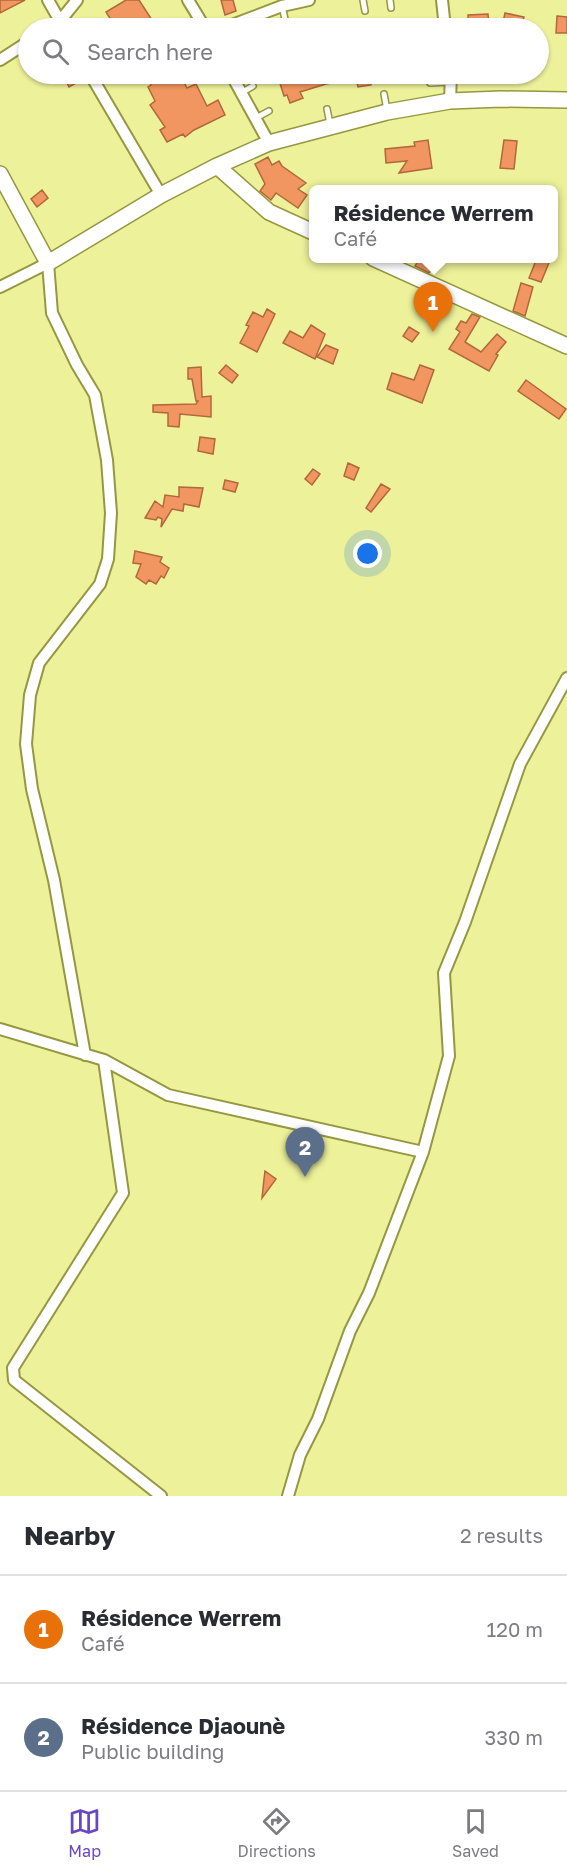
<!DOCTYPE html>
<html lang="en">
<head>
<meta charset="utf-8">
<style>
	:root { --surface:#fff; --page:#f7f7f7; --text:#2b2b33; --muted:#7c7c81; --line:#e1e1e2; --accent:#6848c0 }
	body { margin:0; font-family:"Golos Text",sans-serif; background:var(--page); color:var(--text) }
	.you { position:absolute; left:368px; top:554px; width:21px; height:21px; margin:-15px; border:4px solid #fff; border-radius:50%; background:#1a73e8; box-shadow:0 0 0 9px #1a73e833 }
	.badge { display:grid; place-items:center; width:39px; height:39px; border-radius:50%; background:var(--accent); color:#fff; font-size:20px; font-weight:700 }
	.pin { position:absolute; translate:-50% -50px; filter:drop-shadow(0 2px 3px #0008) }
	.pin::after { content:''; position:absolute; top:32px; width:21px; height:18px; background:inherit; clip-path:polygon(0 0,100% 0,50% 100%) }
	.popup { position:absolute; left:309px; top:185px; width:249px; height:78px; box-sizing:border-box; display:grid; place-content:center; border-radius:9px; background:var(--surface); filter:drop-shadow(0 2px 4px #0005); font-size:20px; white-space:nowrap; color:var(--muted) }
	.popup b { font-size:22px; color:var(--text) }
	.popup::after { content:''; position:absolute; left:50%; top:100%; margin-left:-12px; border:12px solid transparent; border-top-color:var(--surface) }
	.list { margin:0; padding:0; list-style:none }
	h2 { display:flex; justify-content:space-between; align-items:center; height:78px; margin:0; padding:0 24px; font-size:26px }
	h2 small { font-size:20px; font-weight:400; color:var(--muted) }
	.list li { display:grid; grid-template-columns:39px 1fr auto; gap:18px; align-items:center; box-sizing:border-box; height:108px; padding:0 24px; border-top:2px solid var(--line) }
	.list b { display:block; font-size:22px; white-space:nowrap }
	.list p { margin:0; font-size:20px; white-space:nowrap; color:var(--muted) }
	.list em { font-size:20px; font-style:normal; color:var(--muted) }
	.icon { flex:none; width:33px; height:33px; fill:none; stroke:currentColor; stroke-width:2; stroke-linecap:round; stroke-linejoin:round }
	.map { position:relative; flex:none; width:567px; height:1496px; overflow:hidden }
	.search { position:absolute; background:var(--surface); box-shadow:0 2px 4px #0004; left:18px; right:18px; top:18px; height:66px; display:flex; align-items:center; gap:15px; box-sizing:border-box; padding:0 21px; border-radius:33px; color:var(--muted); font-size:22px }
	.sheet { height:294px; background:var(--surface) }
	nav { display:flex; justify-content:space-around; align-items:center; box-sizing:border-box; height:84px; border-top:2px solid var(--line); background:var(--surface); font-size:16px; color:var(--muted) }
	nav a { display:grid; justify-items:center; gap:3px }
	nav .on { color:var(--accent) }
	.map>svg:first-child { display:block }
</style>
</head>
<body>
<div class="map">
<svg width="567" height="1496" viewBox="0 0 567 1496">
	<rect width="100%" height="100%" fill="#edf19a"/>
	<path fill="#f19660" stroke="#b0683c" stroke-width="1.5" d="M 0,0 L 25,0 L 0,13 Z
		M 126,0 L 139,0 L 152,20 L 139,28 L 116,28 L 106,12 Z
		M 221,0 L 233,0 L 236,11 L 225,15 Z
		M 505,13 L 524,17 L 521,28 L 502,27 Z
		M 488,14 L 489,27 L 469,28 L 468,15 Z
		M 557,16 L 567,17 L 567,33 L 556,33 Z
		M 63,74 L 74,74 L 78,82 L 69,87 Z
		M 168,74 L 180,74 L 187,88 L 196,84 L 207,106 L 218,100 L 225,115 L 194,130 L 185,137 L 183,134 L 167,142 L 160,130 L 165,127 L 150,105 L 155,101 L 148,87 L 151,85 L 150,82 Z
		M 277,74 L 355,74 L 356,79 L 326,84 L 300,92 L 303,98 L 290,103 L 287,95 L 284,96 Z
		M 355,74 L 369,74 L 371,85 L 358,87 Z
		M 428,140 L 432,168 L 399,173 L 407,161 L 386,163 L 385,149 L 415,146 L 414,142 Z
		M 504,140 L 517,141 L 514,169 L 500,168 Z
		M 268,157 L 272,165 L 279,161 L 282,166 L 306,183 L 298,189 L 307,195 L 298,208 L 276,193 L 271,200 L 260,191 L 265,184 L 255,164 Z
		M 42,190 L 48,198 L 37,207 L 31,199 Z
		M 420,258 L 439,258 L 429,273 L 415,266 Z
		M 537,258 L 551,258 L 541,282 L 529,278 Z
		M 521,283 L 533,287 L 525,316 L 513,311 Z
		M 267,309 L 275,314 L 257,352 L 240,343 L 249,326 L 246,325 L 253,312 L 263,317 Z
		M 472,314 L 480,317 L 465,342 L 481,352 L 497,334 L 506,342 L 496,354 L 498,355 L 489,371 L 449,349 L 460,332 L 456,329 L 461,321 L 466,323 Z
		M 311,325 L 325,334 L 315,359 L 283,343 L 290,331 L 303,338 Z
		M 409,327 L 419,333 L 412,342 L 403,336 Z
		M 326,345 L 338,350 L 333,364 L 317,357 Z
		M 226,365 L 238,375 L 232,383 L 219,373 Z
		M 420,365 L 434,370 L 422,403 L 387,389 L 392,373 L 414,380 Z
		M 201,367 L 202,397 L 211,396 L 211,417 L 180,414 L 179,427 L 168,426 L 168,413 L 153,412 L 153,405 L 196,404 L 198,401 L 196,401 L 192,379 L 188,379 L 188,368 Z
		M 526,380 L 566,409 L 559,419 L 518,391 Z
		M 200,437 L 215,439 L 213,454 L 198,451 Z
		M 348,463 L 359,468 L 354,480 L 344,476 Z
		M 313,469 L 320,474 L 312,485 L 305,479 Z
		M 225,480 L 238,483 L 235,492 L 223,489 Z
		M 381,484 L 390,489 L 371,512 L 366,508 Z
		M 179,487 L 203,488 L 199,507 L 184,504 L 183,511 L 172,509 L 161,527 L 162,519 L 158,517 L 156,520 L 145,518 L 155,501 L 163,507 L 165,495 L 179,497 Z
		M 135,551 L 162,557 L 160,562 L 169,568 L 164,578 L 161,576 L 156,584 L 149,580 L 146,584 L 136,577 L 141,564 L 133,563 Z
		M 265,1171 L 276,1179 L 262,1198 L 264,1179 Z"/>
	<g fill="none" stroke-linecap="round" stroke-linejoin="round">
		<g stroke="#959741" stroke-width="8">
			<path id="lane" d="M 363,0 L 365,11
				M 390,0 L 391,8
				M 282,6 L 287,28
				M 430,83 L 450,82
				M 241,93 L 253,86
				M 384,94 L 387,110
				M 327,109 L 330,124
				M 256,118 L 269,111"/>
		</g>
		<g stroke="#959741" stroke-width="14">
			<path id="street" d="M 48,0 L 64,28
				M 188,0 L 205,28
				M 442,0 L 445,28
				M 48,28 L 60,21 L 77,0
				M 224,28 L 282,6 L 309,0
				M 0,60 L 28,42
				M 90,74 L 161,195
				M 231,74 L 269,143
				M 450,101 L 451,74
				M 0,287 L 48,263 L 52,313 L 77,365 L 95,395 L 107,460 L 111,513 L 108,559 L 100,584 L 39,663 L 30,695 L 26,744 L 32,789 L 54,880 L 85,1055
				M 0,1029 L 104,1060 L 168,1095 L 423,1152
				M 104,1060 L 123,1193 L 13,1368 L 14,1380 L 161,1496
				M 288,1496 L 300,1455 L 318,1419 L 350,1331 L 369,1293 L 423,1152 L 449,1056 L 444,973 L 465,922 L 520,764 L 567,678"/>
		</g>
		<g stroke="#959741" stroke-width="18">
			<path id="secondary" d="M 217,166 L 269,212 L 313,232
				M 0,174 L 48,263 L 161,195 L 217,166 L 269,143 L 387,112 L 450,101 L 501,99 L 567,100
				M 373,258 L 567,346"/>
		</g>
		<use href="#lane" stroke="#fff" stroke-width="5"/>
		<use href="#street" stroke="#fff" stroke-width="10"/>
		<use href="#secondary" stroke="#fff" stroke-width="15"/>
	</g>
</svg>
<div class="you"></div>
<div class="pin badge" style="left:433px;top:332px;background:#e8710a">1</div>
<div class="popup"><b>Résidence Werrem</b>Café</div>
<div class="pin badge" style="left:305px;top:1177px;background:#5c6f8a">2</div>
<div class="search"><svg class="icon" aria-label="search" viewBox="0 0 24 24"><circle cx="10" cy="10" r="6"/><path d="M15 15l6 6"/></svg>Search here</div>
</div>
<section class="sheet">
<h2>Nearby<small>2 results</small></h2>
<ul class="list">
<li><span class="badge" style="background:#e8710a">1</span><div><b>Résidence Werrem</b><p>Café</p></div><em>120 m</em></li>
<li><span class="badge" style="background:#5c6f8a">2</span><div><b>Résidence Djaounè</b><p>Public building</p></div><em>330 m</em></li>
</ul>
</section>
<nav>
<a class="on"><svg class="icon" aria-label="map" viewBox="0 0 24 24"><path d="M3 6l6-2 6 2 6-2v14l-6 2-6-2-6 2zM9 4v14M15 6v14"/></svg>Map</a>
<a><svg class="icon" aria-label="directions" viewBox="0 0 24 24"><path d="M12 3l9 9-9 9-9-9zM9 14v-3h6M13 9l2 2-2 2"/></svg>Directions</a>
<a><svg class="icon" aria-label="saved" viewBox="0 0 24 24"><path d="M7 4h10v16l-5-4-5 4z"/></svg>Saved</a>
</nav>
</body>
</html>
